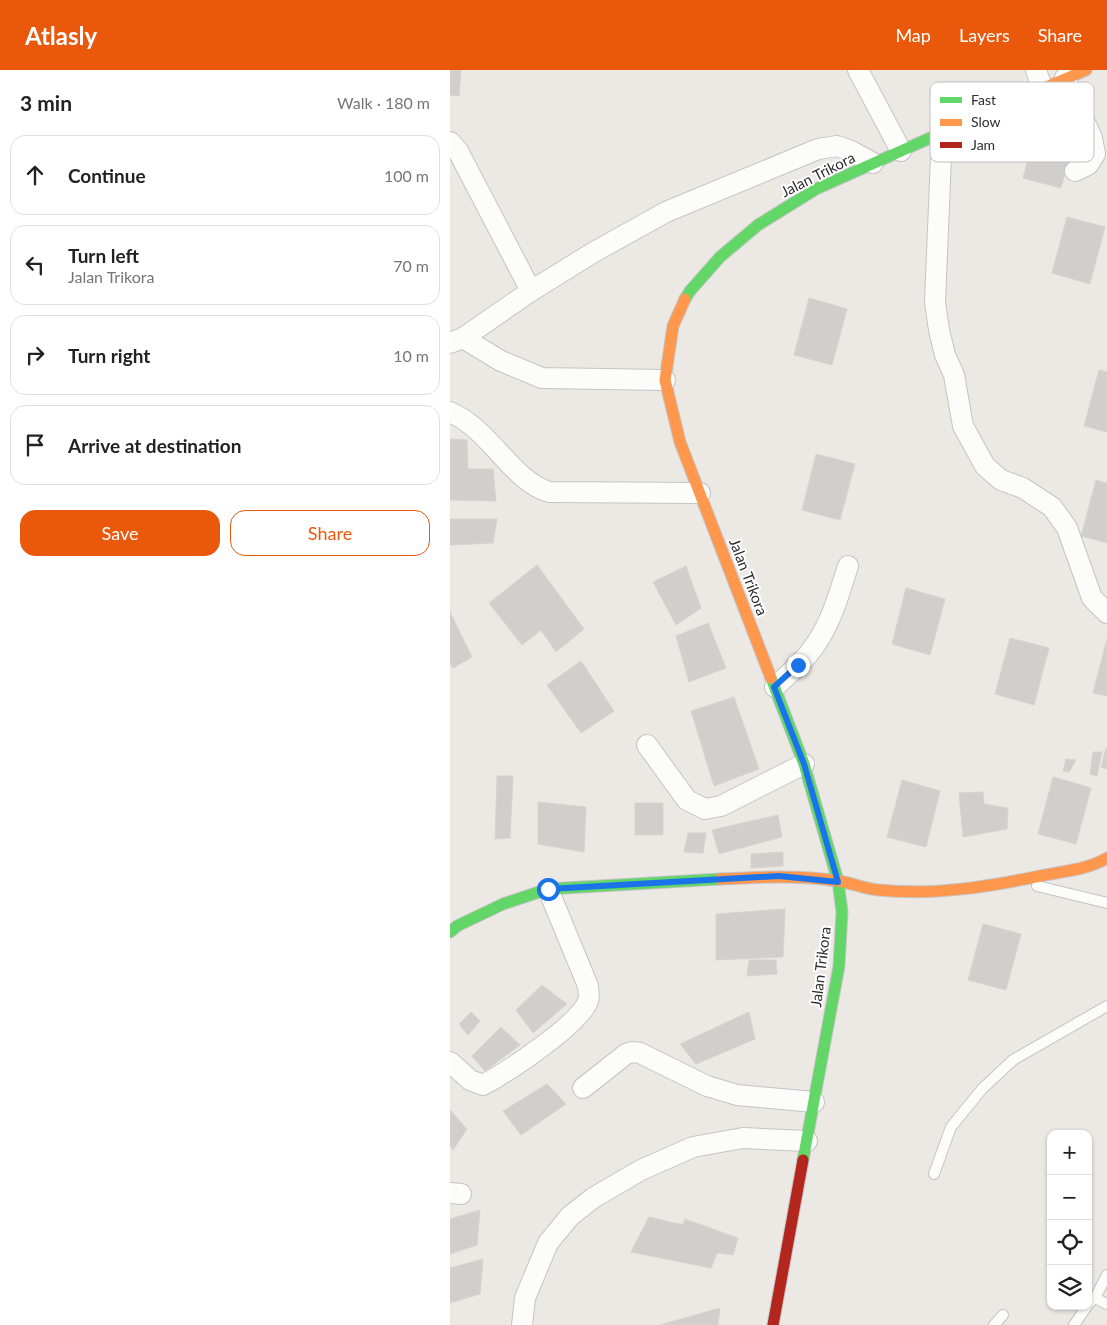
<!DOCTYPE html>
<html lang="en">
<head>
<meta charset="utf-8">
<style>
	:root { --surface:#fff; --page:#f2f2f2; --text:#222; --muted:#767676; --line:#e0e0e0; --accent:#ea580c }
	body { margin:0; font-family:Lato,sans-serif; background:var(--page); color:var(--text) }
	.controls { position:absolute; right:15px; bottom:15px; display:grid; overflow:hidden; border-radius:10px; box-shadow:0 1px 4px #0004 }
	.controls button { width:45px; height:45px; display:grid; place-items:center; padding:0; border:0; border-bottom:1px solid var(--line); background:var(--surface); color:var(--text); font:25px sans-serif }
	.stop { position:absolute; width:15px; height:15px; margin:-11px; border:4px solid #1a73e8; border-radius:50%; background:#fff }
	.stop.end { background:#1a73e8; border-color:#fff; box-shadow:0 1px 5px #0008 }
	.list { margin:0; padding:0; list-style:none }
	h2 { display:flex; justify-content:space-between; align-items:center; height:65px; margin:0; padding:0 20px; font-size:21px }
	h2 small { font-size:16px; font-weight:400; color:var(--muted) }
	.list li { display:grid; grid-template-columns:32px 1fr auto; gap:15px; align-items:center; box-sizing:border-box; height:80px; margin:0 10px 10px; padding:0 10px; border:1px solid var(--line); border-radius:15px }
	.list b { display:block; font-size:19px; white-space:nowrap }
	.list p { margin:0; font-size:16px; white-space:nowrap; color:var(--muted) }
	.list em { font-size:16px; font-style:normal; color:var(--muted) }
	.actions { display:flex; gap:10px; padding:15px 20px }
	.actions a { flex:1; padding:11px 0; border:1px solid var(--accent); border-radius:15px; text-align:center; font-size:18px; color:var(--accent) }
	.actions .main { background:var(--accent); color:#fff }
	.icon { flex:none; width:28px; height:28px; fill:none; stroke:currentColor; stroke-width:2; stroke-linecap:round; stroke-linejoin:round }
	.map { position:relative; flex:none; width:657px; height:1255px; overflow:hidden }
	header { display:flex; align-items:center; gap:30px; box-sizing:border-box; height:70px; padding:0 25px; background:var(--accent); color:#fff }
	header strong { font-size:24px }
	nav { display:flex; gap:28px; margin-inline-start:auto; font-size:18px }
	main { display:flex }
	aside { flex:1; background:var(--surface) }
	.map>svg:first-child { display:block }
</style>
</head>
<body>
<header>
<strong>Atlasly</strong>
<nav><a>Map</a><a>Layers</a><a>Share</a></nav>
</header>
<main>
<aside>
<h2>3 min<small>Walk · 180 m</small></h2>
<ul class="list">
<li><svg class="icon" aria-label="ahead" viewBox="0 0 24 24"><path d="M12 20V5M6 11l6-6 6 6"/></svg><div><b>Continue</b></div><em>100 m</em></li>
<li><svg class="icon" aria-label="left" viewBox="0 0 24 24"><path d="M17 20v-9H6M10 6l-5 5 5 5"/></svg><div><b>Turn left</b><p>Jalan Trikora</p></div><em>70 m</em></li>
<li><svg class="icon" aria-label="right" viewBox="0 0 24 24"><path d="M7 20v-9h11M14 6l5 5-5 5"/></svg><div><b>Turn right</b></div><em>10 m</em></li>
<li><svg class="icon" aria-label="arrive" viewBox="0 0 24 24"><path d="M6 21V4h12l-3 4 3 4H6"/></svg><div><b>Arrive at destination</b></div></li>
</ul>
<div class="actions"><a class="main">Save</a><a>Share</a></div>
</aside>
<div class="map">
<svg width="657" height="1255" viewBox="0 0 657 1255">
	<rect width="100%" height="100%" fill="#ece8e4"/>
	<path fill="#d1cecb" stroke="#d7d4d0" d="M 0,0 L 11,0 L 9,26 L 0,25 Z
		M 588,51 L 626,62 L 611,118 L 573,108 Z
		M 617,147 L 655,157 L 640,214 L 602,203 Z
		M 359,228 L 397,239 L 382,295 L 344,285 Z
		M 649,300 L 657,302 L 657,362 L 634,356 Z
		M 0,369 L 17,370 L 18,399 L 43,399 L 46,431 L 0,430 Z
		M 366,384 L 405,394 L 390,450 L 352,440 Z
		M 646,410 L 657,413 L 657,473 L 631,466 Z
		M 0,449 L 47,449 L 43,473 L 0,475 Z
		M 87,495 L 134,559 L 106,582 L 91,560 L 72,575 L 39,533 Z
		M 236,496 L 251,538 L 226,555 L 203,512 Z
		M 456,518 L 495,529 L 480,585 L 442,574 Z
		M 0,542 L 22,587 L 3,598 L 0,593 Z
		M 258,553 L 276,598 L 239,612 L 226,566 Z
		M 560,568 L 599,578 L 584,635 L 545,624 Z
		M 657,569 L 657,626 L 643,623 Z
		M 131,591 L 164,641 L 131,663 L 97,615 Z
		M 284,627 L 309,699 L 264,716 L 241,641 Z
		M 656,678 L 657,679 L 657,699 L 651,697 Z
		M 643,682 L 652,682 L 647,706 L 640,704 Z
		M 616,689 L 626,690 L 619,702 L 613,701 Z
		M 47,706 L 63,706 L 60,768 L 45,769 Z
		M 603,707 L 641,718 L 626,774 L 588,764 Z
		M 452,710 L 490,721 L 476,777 L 437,767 Z
		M 533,722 L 534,734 L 558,738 L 557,759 L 513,767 L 509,723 Z
		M 88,732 L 136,737 L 134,782 L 88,774 Z
		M 185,733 L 213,733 L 213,765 L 185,765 Z
		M 328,745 L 332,767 L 269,784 L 262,760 Z
		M 238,763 L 256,763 L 253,783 L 234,782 Z
		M 333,782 L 333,796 L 301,798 L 301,784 Z
		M 335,839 L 333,887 L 266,890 L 266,844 Z
		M 533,854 L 571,864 L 556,920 L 518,910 Z
		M 299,890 L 326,890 L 327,904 L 297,906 Z
		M 92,915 L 117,934 L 83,963 L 66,940 Z
		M 21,942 L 30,951 L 18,965 L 9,954 Z
		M 299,942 L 305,969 L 246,994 L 230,974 Z
		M 51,957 L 70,975 L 35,1001 L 22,986 Z
		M 97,1014 L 116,1034 L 71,1065 L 53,1041 Z
		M 0,1040 L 17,1059 L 3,1080 L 0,1076 Z
		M 30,1140 L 27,1175 L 0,1184 L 0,1149 Z
		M 199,1147 L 233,1155 L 235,1149 L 288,1168 L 283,1185 L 267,1183 L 261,1198 L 181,1182 Z
		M 33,1189 L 30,1224 L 0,1233 L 0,1198 Z
		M 270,1238 L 268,1255 L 210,1255 Z"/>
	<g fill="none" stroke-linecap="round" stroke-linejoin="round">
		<g stroke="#c5c4c5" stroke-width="12">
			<path id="lane" d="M 587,816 L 657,833
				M 484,1104 L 501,1057 L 532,1019 L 563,990 L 657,936
				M 645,1228 L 657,1234
				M 638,1234 L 645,1228 L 657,1205
				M 544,1255 L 553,1245
				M 624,1255 L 637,1236"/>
		</g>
		<g stroke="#c5c4c5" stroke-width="22">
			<path id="street" d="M 408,0 L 451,81
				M 586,0 L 592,18
				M 615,8 L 642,68 L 645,84 L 638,95 L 625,101
				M 492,62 L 485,232 L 489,260 L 495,285 L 504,305 L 513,356 L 535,396 L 551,410 L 573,418 L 602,437 L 617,458 L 642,528 L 657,543
				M 0,72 L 8,81 L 81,221
				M 13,268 L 51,291 L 92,308 L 215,310
				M 0,273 L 13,268 L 81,221 L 144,182 L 216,142 L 368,79 L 387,76 L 401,81 L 423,93
				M 0,342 C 6,345 12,348 17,352 C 45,371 66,412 99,422 L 250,423
				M 325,617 C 337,605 353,593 363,578 C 381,554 389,524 398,496
				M 197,675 L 237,730 L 255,739 L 271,736 L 354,694
				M 0,992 L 20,1010 L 33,1015 C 57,1002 129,955 138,931 C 140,927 138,920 138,916 L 98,819
				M 133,1018 L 176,984 L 182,982 L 190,983 L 257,1016 L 287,1025 L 364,1032
				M 0,1123 L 11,1124
				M 72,1255 L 75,1228 L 98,1173 L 120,1146 L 143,1128 L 191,1100 L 243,1077 L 293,1068 L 357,1071"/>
		</g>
		<g stroke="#c5c4c5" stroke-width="13">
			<path id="fast" d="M 235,229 L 240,221 L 270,187 L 308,155 L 366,119 L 536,43
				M 321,608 L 354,694 L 388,811 L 392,842 L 389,896 L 353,1090
				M 0,862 L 7,856 L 53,834 L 98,819 L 270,809"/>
		</g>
		<g stroke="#c5c4c5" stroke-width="13">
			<path id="slow" d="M 536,43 L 636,0
				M 235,229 L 223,256 L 215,310 L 230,372 L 321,608
				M 270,809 C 310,807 349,805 388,811 C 402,813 415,819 429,820 C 484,826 542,816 595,805 C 616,801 639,799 657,788"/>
		</g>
		<g stroke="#c5c4c5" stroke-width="13">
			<path id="jam" d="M 323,1255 L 353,1090"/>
		</g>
		<use href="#lane" stroke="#fcfcfb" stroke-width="10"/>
		<use href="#street" stroke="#fcfcfb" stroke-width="20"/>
		<use href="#fast" stroke="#63d668" stroke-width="11"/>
		<use href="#slow" stroke="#ff974d" stroke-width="11"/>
		<use href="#jam" stroke="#b3261e" stroke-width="11"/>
	</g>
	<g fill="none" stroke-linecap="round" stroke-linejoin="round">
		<path stroke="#1a73e8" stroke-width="6" d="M 98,819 L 329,806 L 388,812 L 354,694 L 324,617 L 348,595"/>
	</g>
	<g text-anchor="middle" stroke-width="4" stroke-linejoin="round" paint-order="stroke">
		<g font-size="15" fill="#2e2e2e" stroke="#fff">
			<text transform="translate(368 105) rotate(-27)" y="5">Jalan Trikora</text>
			<text transform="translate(298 507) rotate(69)" y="5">Jalan Trikora</text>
			<text transform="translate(371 897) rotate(-83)" y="5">Jalan Trikora</text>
		</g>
	</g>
	<rect x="480" y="12" width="164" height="80" rx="8" fill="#fff" stroke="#c0c0c0" stroke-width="1"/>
	<rect x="490" y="27" width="22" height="6" fill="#63d668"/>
	<rect x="490" y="49" width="22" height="7" fill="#ff974d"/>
	<rect x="490" y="72" width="22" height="6" fill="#b3261e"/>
	<g font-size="14" fill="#2e2e2e">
		<text x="521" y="35">Fast</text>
		<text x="521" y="57">Slow</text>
		<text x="521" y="80">Jam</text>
	</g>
</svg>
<div class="controls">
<button>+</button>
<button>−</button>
<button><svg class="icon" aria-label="locate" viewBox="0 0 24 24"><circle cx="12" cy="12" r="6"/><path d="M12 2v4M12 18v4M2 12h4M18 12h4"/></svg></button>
<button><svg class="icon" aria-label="layers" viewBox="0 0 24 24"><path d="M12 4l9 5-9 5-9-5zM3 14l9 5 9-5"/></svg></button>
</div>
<div class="stop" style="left:98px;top:819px"></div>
<div class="stop end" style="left:348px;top:595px"></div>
</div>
</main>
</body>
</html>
